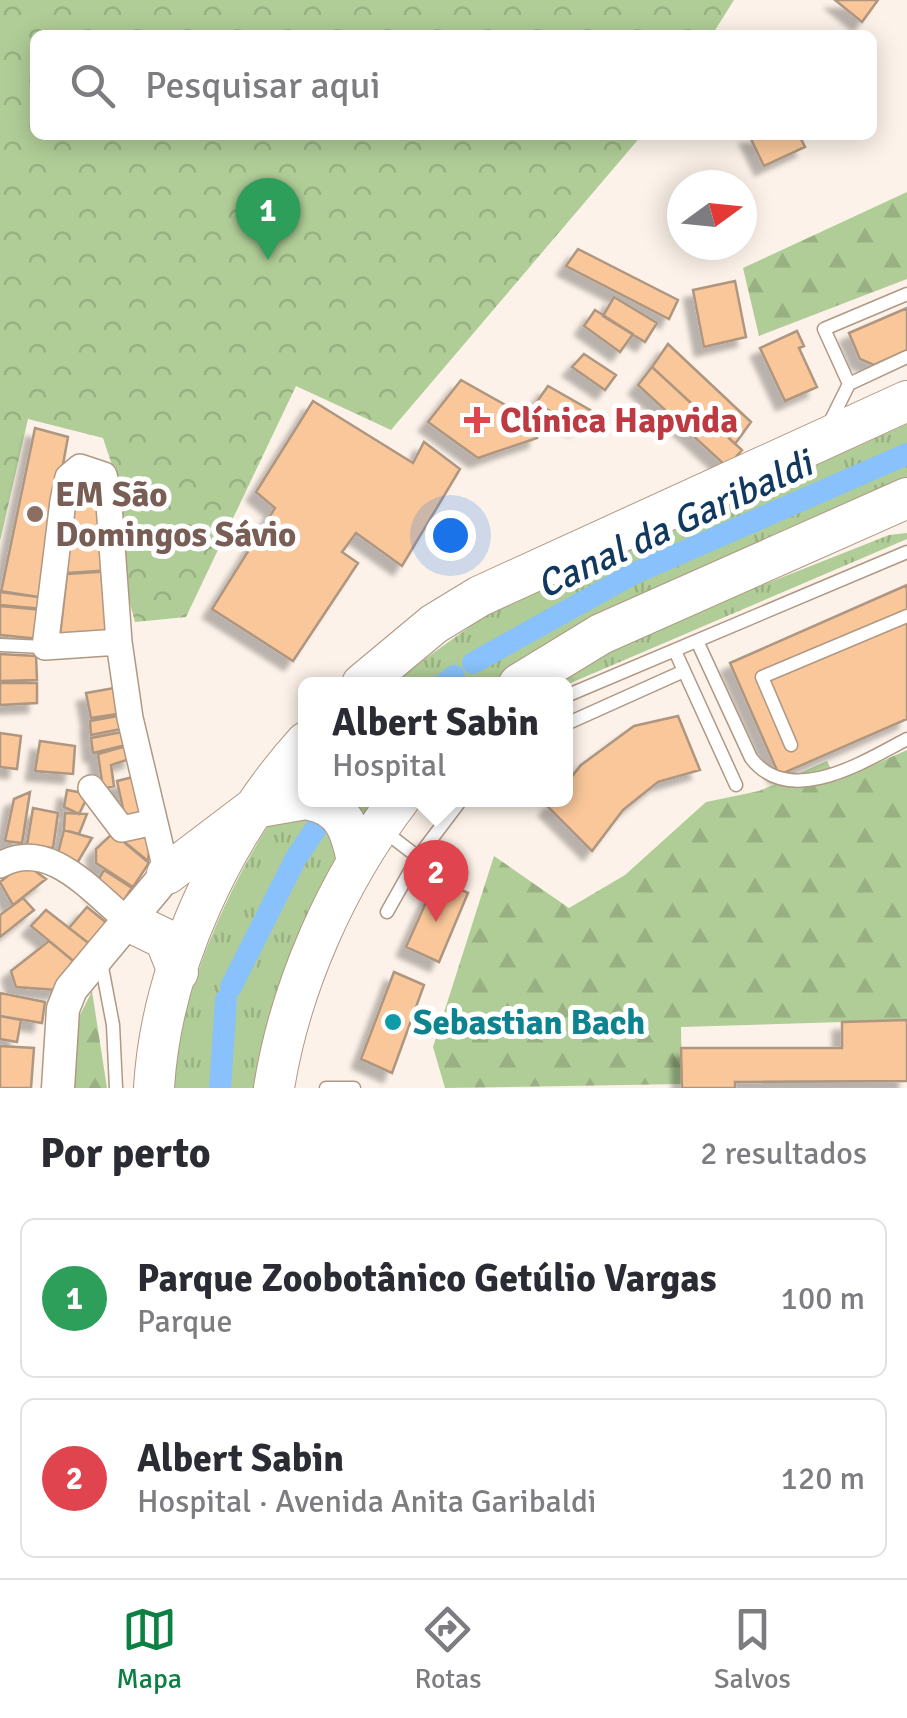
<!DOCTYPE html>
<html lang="pt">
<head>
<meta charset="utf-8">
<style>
	:root { --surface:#fff; --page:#f2f2f3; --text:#2b2b33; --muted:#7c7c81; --line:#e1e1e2; --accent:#0b8043 }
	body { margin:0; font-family:Signika,sans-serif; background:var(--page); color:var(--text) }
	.compass { position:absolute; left:667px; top:170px; width:90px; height:90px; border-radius:50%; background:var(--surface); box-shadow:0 5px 25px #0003; rotate:75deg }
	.you { position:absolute; left:450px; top:535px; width:35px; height:35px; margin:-25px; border:8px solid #fff; border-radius:50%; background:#1a73e8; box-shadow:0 0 0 15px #1a73e833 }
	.badge { display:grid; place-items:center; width:65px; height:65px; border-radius:50%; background:var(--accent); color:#fff; font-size:32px; font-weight:700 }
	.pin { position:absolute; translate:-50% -82px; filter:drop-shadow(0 2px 5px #0008) }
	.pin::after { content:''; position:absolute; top:52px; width:35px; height:30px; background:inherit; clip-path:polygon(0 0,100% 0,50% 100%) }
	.popup { position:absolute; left:298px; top:677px; width:275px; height:130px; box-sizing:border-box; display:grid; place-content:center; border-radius:15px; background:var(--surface); filter:drop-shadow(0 2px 8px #0005); font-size:32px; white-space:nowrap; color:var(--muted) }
	.popup b { font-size:38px; color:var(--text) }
	.popup::after { content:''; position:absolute; left:50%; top:100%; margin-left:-20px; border:20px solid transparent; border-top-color:var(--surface) }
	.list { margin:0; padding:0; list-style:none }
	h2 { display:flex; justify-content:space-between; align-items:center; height:130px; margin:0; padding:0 40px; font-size:42px }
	h2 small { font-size:32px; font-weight:400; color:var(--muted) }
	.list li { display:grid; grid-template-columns:65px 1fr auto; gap:30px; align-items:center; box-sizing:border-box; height:160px; margin:0 20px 20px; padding:0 20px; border:2px solid var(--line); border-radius:15px }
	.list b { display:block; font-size:38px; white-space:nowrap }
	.list p { margin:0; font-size:32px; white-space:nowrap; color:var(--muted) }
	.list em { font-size:32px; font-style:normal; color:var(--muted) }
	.icon { flex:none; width:55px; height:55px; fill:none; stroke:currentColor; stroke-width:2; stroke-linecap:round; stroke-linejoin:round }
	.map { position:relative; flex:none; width:907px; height:1088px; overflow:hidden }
	.search { position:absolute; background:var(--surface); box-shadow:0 5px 25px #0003; left:30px; right:30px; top:30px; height:110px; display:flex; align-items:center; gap:25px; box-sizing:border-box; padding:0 35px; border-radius:15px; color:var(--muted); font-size:38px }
	.sheet { height:490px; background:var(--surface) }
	nav { display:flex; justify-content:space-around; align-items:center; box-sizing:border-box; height:140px; border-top:2px solid var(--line); background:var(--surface); font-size:28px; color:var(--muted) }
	nav a { display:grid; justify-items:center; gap:5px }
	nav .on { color:var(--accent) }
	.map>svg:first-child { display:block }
</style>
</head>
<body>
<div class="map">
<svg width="907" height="1088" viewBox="0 0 907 1088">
	<defs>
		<pattern id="grass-tufts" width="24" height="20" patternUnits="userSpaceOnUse" patternTransform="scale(2.5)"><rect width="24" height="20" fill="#b0cd97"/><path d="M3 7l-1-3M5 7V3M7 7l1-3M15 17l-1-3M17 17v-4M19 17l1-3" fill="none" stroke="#98b082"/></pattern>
		<pattern id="forest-firs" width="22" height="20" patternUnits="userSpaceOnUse" patternTransform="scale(2.5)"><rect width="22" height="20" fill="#b0cd97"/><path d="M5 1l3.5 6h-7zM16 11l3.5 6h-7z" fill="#98b082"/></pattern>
		<pattern id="park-crowns" width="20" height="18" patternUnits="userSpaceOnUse" patternTransform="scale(2.5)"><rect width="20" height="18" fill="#b0cd97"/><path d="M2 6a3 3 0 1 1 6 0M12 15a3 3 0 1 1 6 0" fill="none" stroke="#98b082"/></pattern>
		<filter id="shadow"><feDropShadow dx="-9" dy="9" stdDeviation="2.5" flood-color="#0004"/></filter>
	</defs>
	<rect width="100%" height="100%" fill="#fcf2e9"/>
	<path fill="url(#grass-tufts)" d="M 907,424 L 907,480 L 606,616 L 491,684 L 390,684 L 493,610 Z
		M 907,533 L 907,539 L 566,685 L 545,684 L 608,646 L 889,535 Z
		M 306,771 L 306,800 L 394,800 L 272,1012 L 254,1088 L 173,1088 C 180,983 242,853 306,771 Z"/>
	<path fill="url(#forest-firs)" d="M 907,192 L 907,279 L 759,336 L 743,268 Z
		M 907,750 L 907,1020 L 681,1027 L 682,1084 L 445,1088 L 433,1047 L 494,856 L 569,908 L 625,875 L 706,802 L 759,791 L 827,761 L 837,781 Z
		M 92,991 L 107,1088 L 72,1088 L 72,1031 Z"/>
	<path fill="url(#park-crowns)" d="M 0,0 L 734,0 L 712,35 L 35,35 L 35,135 L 642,135 L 391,430 L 296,386 L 186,617 L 135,622 L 121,571 L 118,483 L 103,438 L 28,419 L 0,541 Z"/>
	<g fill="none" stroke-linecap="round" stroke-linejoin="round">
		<path stroke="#88c1fb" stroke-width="22" d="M 473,663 L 633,574 L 907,454
			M 444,684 L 454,676
			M 231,987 L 296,858 L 335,800
			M 220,1088 L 226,1000"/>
	</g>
	<path fill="#f9c79a" stroke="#ae9681" stroke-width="2.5" filter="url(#shadow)" d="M 835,0 L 878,0 L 862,22 Z
		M 749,135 L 799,135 L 805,147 L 764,166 Z
		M 578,249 L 678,300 L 669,319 L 566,266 Z
		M 735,281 L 746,337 L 704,347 L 693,290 Z
		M 614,297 L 657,323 L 645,342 L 603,316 Z
		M 907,308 L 907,350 L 874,365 L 860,359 L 849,333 Z
		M 595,310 L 633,334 L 620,352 L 584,326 Z
		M 797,331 L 804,346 L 799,348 L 817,387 L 785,401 L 760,348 Z
		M 668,344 L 751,422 L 735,444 L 652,367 Z
		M 584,354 L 616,375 L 605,390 L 572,367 Z
		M 652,367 L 742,450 L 727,467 L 638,385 Z
		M 461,380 L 539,424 L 537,438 L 478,458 L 428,422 Z
		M 548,386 L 590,410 L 578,427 L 536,403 Z
		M 313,401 L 413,463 L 424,442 L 460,469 L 402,566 L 356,533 L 342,552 L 358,563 L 293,661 L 212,609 L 275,508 L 256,492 Z
		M 35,428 L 68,437 L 39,597 L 1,592 Z
		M 92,476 L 111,534 L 67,534 L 76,485 Z
		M 67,534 L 111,534 L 112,570 L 67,573 Z
		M 112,571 L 112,631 L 60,636 L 67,574 Z
		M 907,585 L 907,719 L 779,775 L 730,663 Z
		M 0,591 L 45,598 L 43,609 L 0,605 Z
		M 0,606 L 43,610 L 40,639 L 0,635 Z
		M 0,654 L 36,656 L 37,680 L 0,681 Z
		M 0,683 L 37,683 L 37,703 L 0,705 Z
		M 120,687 L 124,713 L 91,718 L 86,693 Z
		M 123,715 L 126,728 L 91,735 L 90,721 Z
		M 678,716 L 700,770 L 658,782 L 623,810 L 592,851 L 548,807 L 554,800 L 566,800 L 566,784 L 581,765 L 634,726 Z
		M 127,731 L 130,744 L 93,753 L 91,738 Z
		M 0,733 L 21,736 L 17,769 L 0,767 Z
		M 40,741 L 75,746 L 73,774 L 35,771 Z
		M 130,745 L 133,758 L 111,765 L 114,786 L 103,789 L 98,754 Z
		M 137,776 L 147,816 L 126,822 L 117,781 Z
		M 67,790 L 89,794 L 79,814 L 64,807 Z
		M 30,792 L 22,843 L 5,841 L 14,799 Z
		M 33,808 L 58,813 L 53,848 L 27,845 Z
		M 65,813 L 87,814 L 79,834 L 64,830 Z
		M 64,830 L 92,838 L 76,865 L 57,857 Z
		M 113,833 L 149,863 L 133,887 L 96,863 L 96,849 Z
		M 151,835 L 148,861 L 122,840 Z
		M 24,863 L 46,879 L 13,905 L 0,882 Z
		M 104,870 L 132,888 L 118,909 L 93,889 Z
		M 446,883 L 468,893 L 439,962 L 406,947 L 428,898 Z
		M 23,898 L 34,910 L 0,937 L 0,915 Z
		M 87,907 L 108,924 L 91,945 L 69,928 Z
		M 46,910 L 91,945 L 77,964 L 31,926 Z
		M 49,941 L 77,964 L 57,990 L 16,987 L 11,971 Z
		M 394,972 L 424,985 L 392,1073 L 361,1059 Z
		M 0,993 L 45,1002 L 42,1023 L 0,1016 Z
		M 0,1016 L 21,1020 L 17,1042 L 0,1039 Z
		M 907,1020 L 907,1081 L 735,1082 L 735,1088 L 682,1088 L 681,1048 L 842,1048 L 842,1022 Z
		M 0,1046 L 34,1048 L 31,1088 L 0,1088 Z"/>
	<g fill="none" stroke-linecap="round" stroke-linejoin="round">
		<g stroke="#b09883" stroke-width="15">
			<path id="service" d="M 849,384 L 824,329 L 907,294
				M 829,424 L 849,384 L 907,357
				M 697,641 L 751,758 C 790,809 865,761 907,739
				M 0,645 L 45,647
				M 675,651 L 736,785
				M 566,696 L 907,552
				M 566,724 L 684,671
				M 791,745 L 762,677 L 907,616
				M 384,831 L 418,857
				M 387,912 L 418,857 L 461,800
				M 101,962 L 113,1025 L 116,1088
				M 326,1088 L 354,1088"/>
		</g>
		<g stroke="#b09883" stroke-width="28">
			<path id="minor" d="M 119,642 L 45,647 L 63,501 L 68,477 L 80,467 L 104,475 L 108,491 L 119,642 L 130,718 L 167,874
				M 91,788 L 122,829 L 154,822
				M 0,865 C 49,837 92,892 128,921"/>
		</g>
		<g stroke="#b09883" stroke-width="35">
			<path id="tertiary" d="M 58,1088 L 63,1009 L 71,989 L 167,874"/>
		</g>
		<g stroke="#b09883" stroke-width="42">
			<path id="primary" d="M 362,684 L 434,624 L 480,596 L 907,401
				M 519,684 L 601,634 L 907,498
				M 310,800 C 344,806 351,831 357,861
				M 167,874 L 254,808 L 306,799
				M 128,921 L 165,939 L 178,972
				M 154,1088 C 161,966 225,831 306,742
				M 274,1088 C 290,987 337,881 399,800"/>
		</g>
		<use href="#service" stroke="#fff" stroke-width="12"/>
		<use href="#minor" stroke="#fff" stroke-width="25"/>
		<use href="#tertiary" stroke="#fff" stroke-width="32"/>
		<use href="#primary" stroke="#fff" stroke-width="40"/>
	</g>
	<path fill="#e0444e" stroke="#fff" stroke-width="4" d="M472 405h10v10h10v10h-10v10h-10v-10h-10v-10h10z"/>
	<circle fill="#8d6e63" stroke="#fff" stroke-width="4" cx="35" cy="514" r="10"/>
	<circle fill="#0f9aa8" stroke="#fff" stroke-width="4" cx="393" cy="1022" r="10"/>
	<g text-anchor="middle" stroke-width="10" stroke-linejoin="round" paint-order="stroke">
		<g font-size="35" font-weight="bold" fill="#be3a42" stroke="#fff" text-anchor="start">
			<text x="500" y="432">Clínica Hapvida</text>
		</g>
		<g font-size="35" font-weight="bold" fill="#785e54" stroke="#fff" text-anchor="start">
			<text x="55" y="506">EM São<tspan x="55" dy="40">Domingos Sávio</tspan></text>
		</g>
		<g font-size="35" font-weight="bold" fill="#0d838f" stroke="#fff" text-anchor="start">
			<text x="413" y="1034">Sebastian Bach</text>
		</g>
		<g font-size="38" font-style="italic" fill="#11395f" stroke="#fff">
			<text transform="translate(674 524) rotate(-25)" y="13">Canal da Garibaldi</text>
		</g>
	</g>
</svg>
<svg class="compass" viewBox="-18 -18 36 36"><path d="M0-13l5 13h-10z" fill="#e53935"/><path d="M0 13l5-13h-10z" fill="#7c7c81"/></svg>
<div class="you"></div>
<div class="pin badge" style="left:268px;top:260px;background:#2e9e5b">1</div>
<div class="pin badge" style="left:436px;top:922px;background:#e0444e">2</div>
<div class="popup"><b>Albert Sabin</b>Hospital</div>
<div class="search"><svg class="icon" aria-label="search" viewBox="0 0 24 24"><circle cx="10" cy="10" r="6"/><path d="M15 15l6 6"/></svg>Pesquisar aqui</div>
</div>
<section class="sheet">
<h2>Por perto<small>2 resultados</small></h2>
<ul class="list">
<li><span class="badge" style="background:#2e9e5b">1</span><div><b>Parque Zoobotânico Getúlio Vargas</b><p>Parque</p></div><em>100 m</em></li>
<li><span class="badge" style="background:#e0444e">2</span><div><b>Albert Sabin</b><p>Hospital · Avenida Anita Garibaldi</p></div><em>120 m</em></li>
</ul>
</section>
<nav>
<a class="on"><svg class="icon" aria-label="map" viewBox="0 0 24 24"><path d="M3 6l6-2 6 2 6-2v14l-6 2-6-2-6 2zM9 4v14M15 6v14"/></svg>Mapa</a>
<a><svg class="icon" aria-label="directions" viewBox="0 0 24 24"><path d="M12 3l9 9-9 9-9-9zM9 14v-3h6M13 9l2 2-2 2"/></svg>Rotas</a>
<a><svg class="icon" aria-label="saved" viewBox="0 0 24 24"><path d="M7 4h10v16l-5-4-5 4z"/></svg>Salvos</a>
</nav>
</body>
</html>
